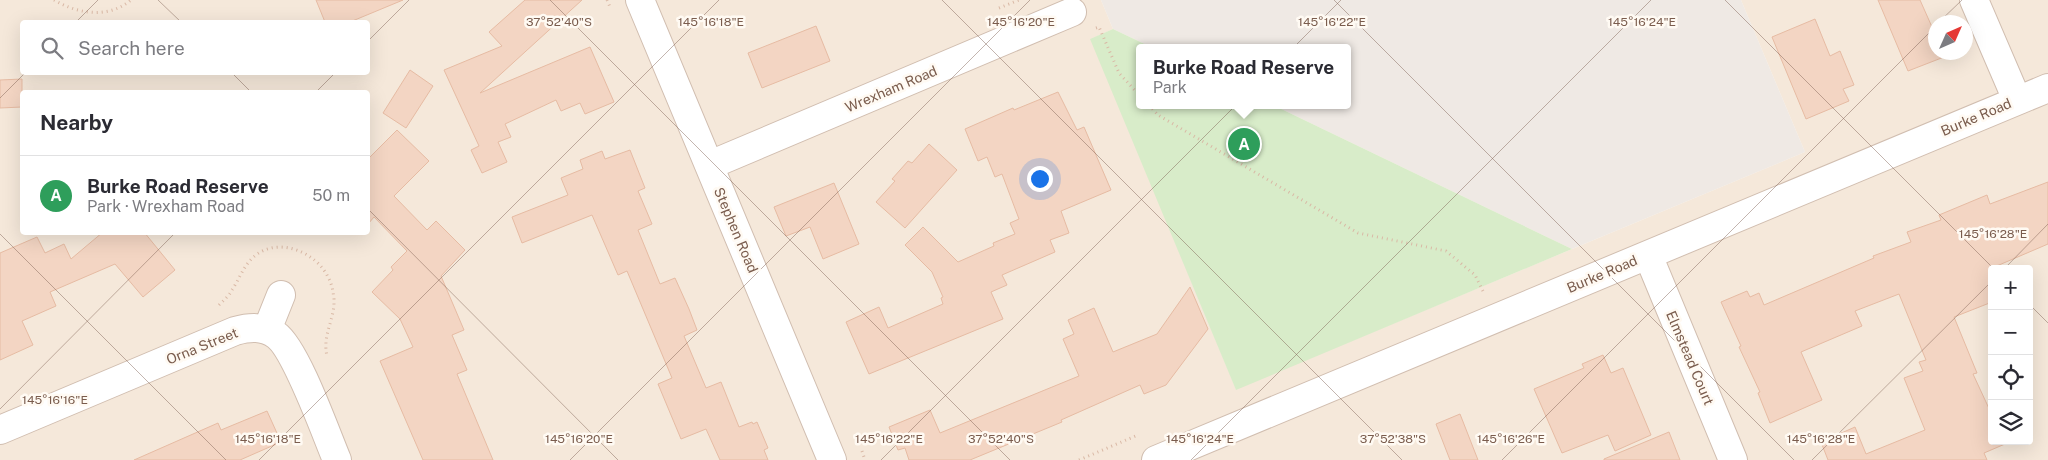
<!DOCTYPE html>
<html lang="en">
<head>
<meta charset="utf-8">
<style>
	:root { --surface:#fff; --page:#f7f7f7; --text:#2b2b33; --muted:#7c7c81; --line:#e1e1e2; --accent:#ea580c }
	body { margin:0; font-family:"Public Sans",sans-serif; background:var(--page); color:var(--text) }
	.controls { position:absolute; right:15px; bottom:15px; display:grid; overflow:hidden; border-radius:5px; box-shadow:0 5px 20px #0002 }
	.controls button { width:45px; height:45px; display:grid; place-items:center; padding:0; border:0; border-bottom:1px solid var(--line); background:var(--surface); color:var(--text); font:25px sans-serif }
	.compass { position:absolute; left:1928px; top:15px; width:45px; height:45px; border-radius:50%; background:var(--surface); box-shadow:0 5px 20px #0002; rotate:45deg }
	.you { position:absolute; left:1039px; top:178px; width:18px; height:18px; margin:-12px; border:4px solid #fff; border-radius:50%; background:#1a73e8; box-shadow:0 0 0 8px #1a73e833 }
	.badge { display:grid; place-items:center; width:32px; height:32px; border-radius:50%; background:var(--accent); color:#fff; font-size:16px; font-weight:700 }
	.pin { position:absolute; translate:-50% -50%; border:2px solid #fff; box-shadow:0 1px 5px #0006 }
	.popup { position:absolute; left:1136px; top:44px; width:215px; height:65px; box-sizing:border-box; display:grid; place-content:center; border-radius:5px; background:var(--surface); filter:drop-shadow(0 1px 4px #0005); font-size:16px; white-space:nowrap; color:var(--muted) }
	.popup b { font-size:19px; color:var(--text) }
	.popup::after { content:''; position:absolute; left:50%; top:100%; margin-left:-10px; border:10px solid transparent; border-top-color:var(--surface) }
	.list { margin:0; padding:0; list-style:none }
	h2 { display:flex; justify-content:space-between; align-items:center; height:65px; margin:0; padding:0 20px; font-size:21px }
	h2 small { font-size:16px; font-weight:400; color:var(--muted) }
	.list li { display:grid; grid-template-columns:32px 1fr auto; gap:15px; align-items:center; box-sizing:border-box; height:80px; padding:0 20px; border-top:1px solid var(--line) }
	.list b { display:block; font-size:19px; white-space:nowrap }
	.list p { margin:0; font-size:16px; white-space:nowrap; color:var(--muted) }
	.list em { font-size:16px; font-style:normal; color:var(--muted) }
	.icon { flex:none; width:28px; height:28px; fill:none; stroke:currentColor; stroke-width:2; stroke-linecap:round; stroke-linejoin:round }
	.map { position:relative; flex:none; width:2048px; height:460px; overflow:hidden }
	.search { position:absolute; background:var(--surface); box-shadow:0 5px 20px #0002; left:20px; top:20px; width:350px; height:55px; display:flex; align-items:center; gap:12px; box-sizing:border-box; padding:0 18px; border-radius:5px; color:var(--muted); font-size:19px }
	.panel { position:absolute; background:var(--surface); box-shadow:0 5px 20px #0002; left:20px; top:90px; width:350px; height:145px; border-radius:5px }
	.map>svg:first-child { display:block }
</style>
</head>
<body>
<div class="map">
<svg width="2048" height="460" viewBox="0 0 2048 460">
	<rect width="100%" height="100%" fill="#fdf6ec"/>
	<path fill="#f5e8da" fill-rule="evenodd" d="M 0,0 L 1101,0 L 1113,29 L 1091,39 L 1236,389 L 1805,152 L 1741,0 L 2048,0 L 2048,460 L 0,460 ZM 22,22 L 368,22 L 368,72 L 22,72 ZM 1936,22 L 1966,22 L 1966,52 L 1936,52 ZM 22,92 L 368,92 L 368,232 L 22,232 ZM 1992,269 L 2029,269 L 2029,441 L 1992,441 Z"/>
	<path fill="#efe9e4" d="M 1101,0 L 1741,0 L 1805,152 L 1572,249 L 1273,105 L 1348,105 L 1348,48 L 1153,48 L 1113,29 Z"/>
	<path fill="#d8ecc9" d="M 1113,29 L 1153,48 L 1140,48 L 1140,105 L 1273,105 L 1572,249 L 1236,390 L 1090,39 Z"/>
	<path fill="#f3d5c3" stroke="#e6bba3" d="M 316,0 L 403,0 L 350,22 L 325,22 Z
		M 525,0 L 582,0 L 480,93 L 590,47 L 614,102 L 585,114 L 580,103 L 561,111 L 556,100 L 505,124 L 511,137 L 498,142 L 507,162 L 482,173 L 471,150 L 479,146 L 444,70 L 502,46 L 489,32 Z
		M 1878,0 L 1920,0 L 1936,36 L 1936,52 L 1942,52 L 1944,57 L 1908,71 Z
		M 1815,19 L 1830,56 L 1840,51 L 1854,85 L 1843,89 L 1849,101 L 1806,119 L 1772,37 Z
		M 816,26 L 830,61 L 762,88 L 748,53 Z
		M 410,70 L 433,86 L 406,128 L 383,113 Z
		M 22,79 L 22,107 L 0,108 L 0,80 Z
		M 1058,92 L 1077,130 L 1084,127 L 1111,190 L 1061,211 L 1069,233 L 1050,240 L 1055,252 L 1002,275 L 1007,285 L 991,292 L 1003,319 L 869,374 L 846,322 L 879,307 L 888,328 L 943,304 L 941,298 L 943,297 L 932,272 L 905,245 L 923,227 L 958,262 L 994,246 L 993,243 L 1015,234 L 1010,223 L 1019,219 L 1002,174 L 995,177 L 987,157 L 978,161 L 965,129 L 1013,108 L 1014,110 Z
		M 397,130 L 429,161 L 394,196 L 427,230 L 436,221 L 465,250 L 441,276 L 464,330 L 452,335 L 467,370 L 457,374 L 493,460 L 423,460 L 380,361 L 413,347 L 400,319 L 372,292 L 393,270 L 391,267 L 407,251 L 374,217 L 368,224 L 368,159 Z
		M 929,144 L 957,170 L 905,228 L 876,202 L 895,181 L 892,179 L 908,161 L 912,163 Z
		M 630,150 L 645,188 L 638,191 L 652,224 L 638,230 L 660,284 L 675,278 L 689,309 L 697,330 L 684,336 L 706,388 L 721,382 L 739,427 L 752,422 L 753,424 L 757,422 L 768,448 L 764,450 L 768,460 L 720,460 L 706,429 L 681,439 L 658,384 L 672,378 L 627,271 L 618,275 L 592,215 L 522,243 L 512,217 L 568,195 L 561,178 L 583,169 L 580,160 L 602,151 L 605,159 Z
		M 2048,182 L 2048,244 L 1992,268 L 1992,302 L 1954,317 L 1977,373 L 1973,374 L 1992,415 L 1992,441 L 2003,441 L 2005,444 L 1984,453 L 1987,460 L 1828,460 L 1821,442 L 1855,427 L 1866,454 L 1925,430 L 1904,378 L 1923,371 L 1919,362 L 1926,360 L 1899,294 L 1855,311 L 1862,326 L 1801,352 L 1822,400 L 1770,423 L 1758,393 L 1760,392 L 1739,347 L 1741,346 L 1721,302 L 1747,291 L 1750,297 L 1759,293 L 1764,305 L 1874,258 L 1873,256 L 1911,242 L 1907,232 L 1941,220 L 1939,215 L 1987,195 L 1990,204 Z
		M 834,183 L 859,244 L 823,259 L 810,227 L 786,236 L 774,207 Z
		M 103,232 L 144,232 L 175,270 L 143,297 L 115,264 L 50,292 L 56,306 L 22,321 L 33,345 L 0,360 L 0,253 L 37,237 L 45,253 L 64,244 L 71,259 Z
		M 1190,287 L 1208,329 L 1166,385 L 1144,394 L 1140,385 L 1061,420 L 1062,422 L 970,460 L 909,460 L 905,448 L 898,450 L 889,427 L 930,410 L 940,433 L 1079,376 L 1063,339 L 1074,334 L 1068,320 L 1094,308 L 1113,352 L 1157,334 Z
		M 1603,355 L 1611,373 L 1623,368 L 1651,435 L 1615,451 L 1608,435 L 1562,453 L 1534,389 L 1584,368 L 1582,364 Z
		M 267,411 L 281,442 L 240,460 L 134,460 L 218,423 L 221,430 Z
		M 1460,414 L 1478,460 L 1450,460 L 1436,424 Z
		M 1669,432 L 1680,460 L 1604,460 L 1604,459 Z"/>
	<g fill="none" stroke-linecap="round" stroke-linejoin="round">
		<g stroke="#d1beb0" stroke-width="30">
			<path id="street" d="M 640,0 L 832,460
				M 1974,0 L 2017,100
				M 710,165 L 1072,12
				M 1648,255 L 1733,460
				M 267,330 L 281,295
				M 0,430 L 235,331 C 250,327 263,326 276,335 C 296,349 326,434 337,460
				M 1156,460 L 2048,88"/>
		</g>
		<path stroke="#d9b8a5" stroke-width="3" stroke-dasharray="1 4" stroke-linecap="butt" d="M 54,0 C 78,14 108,19 131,0
			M 607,0 L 610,7
			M 999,8 L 1019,0
			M 1096,28 L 1099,27 L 1119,73 L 1140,96
			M 1149,105 L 1158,115 L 1358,233 L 1446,251 L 1475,275 L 1483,291
			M 219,305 C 224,300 229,296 232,290 C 240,278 244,264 256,255 C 279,237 316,252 328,277 C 332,284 333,291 334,299 C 335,320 322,334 327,356
			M 862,451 L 865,460
			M 1079,460 L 1138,435"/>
		<use href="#street" stroke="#fff" stroke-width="28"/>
	</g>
	<path fill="none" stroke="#7a5c4d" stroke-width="1" stroke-opacity="0.45" d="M 158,0 L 181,22M 550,0 L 1010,460M 942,0 L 1402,460M 1334,0 L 1794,460M 1725,0 L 1994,269M 76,22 L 98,0M 1939,22 L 1962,0M 368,41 L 409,0M 231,72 L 251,92M 316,92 L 336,72M 0,98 L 26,72M 368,209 L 618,460M 0,234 L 226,460M 2004,269 L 2048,224M 2029,304 L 2048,323M 0,409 L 176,232M 259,460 L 719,0M 570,460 L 1030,0M 881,460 L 1341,0M 1191,460 L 1651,0M 1502,460 L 1936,26M 1812,460 L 1992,281"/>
	<g text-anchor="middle" stroke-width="5" stroke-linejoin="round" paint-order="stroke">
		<g font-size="14" fill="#7a5c4d" stroke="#fffaf3">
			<text transform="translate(891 89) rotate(-23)" y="5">Wrexham Road</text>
			<text transform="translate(1976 117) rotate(-23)" y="5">Burke Road</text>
			<text transform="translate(736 230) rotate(67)" y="5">Stephen Road</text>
			<text transform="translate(1602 274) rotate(-23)" y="5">Burke Road</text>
			<text transform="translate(202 346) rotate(-22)" y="5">Orna Street</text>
			<text transform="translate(1690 358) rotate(67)" y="5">Elmstead Court</text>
		</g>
	</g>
	<g font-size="12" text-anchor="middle" fill="#7a5c4d" stroke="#fffaf3" stroke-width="5" stroke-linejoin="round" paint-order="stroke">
		<text x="559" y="26">37°52'40"S</text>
		<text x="711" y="26">145°16'18"E</text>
		<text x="1021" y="26">145°16'20"E</text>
		<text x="1332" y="26">145°16'22"E</text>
		<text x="1642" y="26">145°16'24"E</text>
		<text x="1993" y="238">145°16'28"E</text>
		<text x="55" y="404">145°16'16"E</text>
		<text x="268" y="443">145°16'18"E</text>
		<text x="579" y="443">145°16'20"E</text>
		<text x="889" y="443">145°16'22"E</text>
		<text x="1001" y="443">37°52'40"S</text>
		<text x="1200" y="443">145°16'24"E</text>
		<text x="1393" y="443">37°52'38"S</text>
		<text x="1511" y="443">145°16'26"E</text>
		<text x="1821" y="443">145°16'28"E</text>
	</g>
</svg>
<div class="controls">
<button>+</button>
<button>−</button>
<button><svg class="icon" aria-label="locate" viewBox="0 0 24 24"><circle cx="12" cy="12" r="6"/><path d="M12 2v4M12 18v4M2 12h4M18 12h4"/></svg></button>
<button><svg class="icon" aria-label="layers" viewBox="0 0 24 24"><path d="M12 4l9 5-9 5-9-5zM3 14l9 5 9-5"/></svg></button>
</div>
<svg class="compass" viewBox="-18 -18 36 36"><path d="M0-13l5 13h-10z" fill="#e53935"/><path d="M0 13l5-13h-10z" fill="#7c7c81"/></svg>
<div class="you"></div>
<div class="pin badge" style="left:1244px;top:144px;background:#2e9e5b">A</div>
<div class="popup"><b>Burke Road Reserve</b>Park</div>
<div class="search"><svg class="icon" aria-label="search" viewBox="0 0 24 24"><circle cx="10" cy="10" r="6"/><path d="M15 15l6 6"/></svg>Search here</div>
<section class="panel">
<h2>Nearby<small></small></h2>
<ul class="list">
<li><span class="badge" style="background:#2e9e5b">A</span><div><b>Burke Road Reserve</b><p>Park · Wrexham Road</p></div><em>50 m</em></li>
</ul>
</section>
</div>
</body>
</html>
